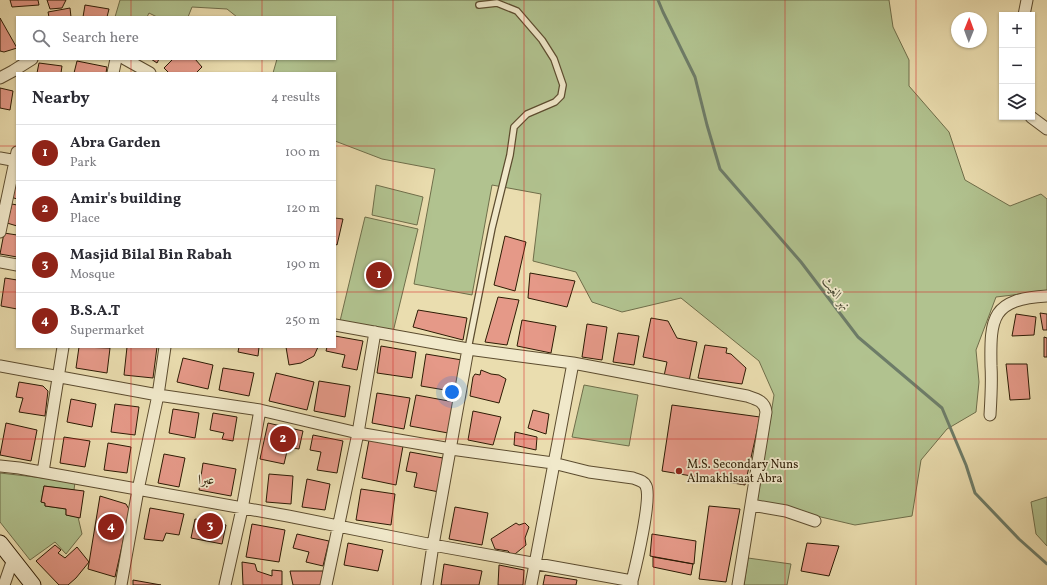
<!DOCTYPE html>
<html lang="en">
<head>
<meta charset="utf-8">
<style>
	:root { --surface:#fff; --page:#f2f2f3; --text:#2b2b33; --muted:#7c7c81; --line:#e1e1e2; --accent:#8f2418 }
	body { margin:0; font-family:Vollkorn,Amiri,serif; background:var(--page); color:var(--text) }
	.controls { position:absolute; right:12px; top:12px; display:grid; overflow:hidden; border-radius:0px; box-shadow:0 1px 3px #0004 }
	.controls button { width:36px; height:36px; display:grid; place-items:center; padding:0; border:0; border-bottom:1px solid var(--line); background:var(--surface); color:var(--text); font:20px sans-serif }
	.compass { position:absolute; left:951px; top:12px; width:36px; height:36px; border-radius:50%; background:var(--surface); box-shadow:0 1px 3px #0004; rotate:1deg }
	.you { position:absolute; left:452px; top:392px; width:14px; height:14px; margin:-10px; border:3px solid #fff; border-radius:50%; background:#1a73e8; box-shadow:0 0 0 6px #1a73e833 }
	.badge { display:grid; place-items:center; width:26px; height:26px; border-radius:50%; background:var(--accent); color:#fff; font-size:13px; font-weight:700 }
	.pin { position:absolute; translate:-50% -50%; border:2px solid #fff; box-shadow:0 1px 4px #0006 }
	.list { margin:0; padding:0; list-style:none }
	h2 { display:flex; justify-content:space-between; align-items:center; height:52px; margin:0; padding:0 16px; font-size:17px }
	h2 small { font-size:13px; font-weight:400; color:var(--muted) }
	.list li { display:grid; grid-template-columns:26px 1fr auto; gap:12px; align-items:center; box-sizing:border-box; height:56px; padding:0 16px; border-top:1px solid var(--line) }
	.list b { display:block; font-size:15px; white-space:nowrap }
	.list p { margin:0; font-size:13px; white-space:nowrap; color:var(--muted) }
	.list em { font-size:13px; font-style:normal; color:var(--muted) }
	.icon { flex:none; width:22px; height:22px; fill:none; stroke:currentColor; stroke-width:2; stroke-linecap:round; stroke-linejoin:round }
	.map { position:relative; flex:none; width:1047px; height:585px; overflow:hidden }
	.search { position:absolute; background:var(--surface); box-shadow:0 1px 3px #0004; left:16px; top:16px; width:320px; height:44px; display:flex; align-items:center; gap:10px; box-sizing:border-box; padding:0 14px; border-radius:0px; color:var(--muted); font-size:15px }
	.panel { position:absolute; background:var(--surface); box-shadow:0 1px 3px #0004; left:16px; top:72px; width:320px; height:276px; border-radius:0px }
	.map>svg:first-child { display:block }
</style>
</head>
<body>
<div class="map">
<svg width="1047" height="585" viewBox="0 0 1047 585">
	<rect width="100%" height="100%" fill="#eaddaf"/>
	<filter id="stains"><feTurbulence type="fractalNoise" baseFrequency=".005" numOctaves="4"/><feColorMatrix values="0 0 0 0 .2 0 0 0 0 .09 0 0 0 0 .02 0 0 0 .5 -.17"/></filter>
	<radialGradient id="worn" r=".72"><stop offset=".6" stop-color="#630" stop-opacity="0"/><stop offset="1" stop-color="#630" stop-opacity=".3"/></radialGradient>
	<path fill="#b1c28f" stroke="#6f6e4a" d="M 120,0 L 889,0 L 893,27 L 909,60 L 909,86 L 949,132 L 965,180 L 1010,206 L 1041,194 L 1047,199 L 1047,291 L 996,297 L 976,350 L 979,382 L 976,412 L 947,429 L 921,460 L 912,516 L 855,525 L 757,502 L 774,395 L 759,361 L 681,298 L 622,312 L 592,302 L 576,272 L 533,261 L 541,194 L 492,185 L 472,295 L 414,284 L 435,169 L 382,159 L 335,141 L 335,73 L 273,73 L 277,59 L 335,59 L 335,17 L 237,17 L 227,9 L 192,7 L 188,17 L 157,17 L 149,13 L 147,17 L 115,17 Z
		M 376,185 L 423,197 L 417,225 L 372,215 Z
		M 365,217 L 418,229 L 393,332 L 340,321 Z
		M 584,385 L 638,395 L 629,446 L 572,437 Z
		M 0,473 L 35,477 L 75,482 L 74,490 L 44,486 L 41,502 L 45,503 L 45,506 L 66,509 L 66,515 L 78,517 L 82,534 L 66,554 L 55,542 L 30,560 L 0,522 Z
		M 1047,497 L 1047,546 L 1036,534 L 1031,502 Z
		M 748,558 L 791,564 L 787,585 L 744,585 Z"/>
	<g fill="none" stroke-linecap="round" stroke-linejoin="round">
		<path stroke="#6d7c68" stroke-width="3" d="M 658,0 L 663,12 L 695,77 L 707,125 L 720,169 L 801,262 L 858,337 L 942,408 L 966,465 L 975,493 L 1019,539 L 1047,564"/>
	</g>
	<path fill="#e59988" stroke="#2d1b04" d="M 10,0 L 38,0 L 39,5 L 12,7 Z
		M 47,0 L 66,0 L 62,8 L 50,9 Z
		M 85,5 L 109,9 L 107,17 L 83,17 Z
		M 70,8 L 71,17 L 49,17 L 48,12 Z
		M 0,18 L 17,48 L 4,52 L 0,51 Z
		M 151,59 L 159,59 L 157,63 Z
		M 173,59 L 195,59 L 202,67 L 196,73 L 169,73 L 164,68 Z
		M 77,61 L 107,67 L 106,73 L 74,73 Z
		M 39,63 L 62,66 L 61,73 L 37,73 Z
		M 0,88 L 13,91 L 10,110 L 0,108 Z
		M 17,174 L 17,199 L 11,197 Z
		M 12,204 L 17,205 L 17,226 L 7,223 Z
		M 335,218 L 343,219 L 337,245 L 335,244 Z
		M 4,233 L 17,235 L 17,257 L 0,254 Z
		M 505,236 L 526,242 L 515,291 L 494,285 Z
		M 530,273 L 575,281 L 567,307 L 528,298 Z
		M 5,278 L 17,280 L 17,309 L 1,306 Z
		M 498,297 L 519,300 L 507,345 L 485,342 Z
		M 418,310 L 467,318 L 463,340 L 413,327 Z
		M 1040,313 L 1047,314 L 1047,330 L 1043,330 Z
		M 1016,314 L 1036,317 L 1034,335 L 1012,336 Z
		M 651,318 L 668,321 L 677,338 L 697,342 L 689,381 L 664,376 L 667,362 L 643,357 Z
		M 522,320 L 556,326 L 551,353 L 517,346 Z
		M 587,324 L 607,327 L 602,360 L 582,357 Z
		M 618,333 L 639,336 L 634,365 L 613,362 Z
		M 335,336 L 363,341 L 357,370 L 342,367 L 345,355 L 326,351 L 327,347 L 335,347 Z
		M 1044,337 L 1047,338 L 1047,357 L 1044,357 Z
		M 705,345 L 727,348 L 726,353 L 731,354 L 746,368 L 742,384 L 698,378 Z
		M 381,346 L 416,352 L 412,378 L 377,373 Z
		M 79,347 L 110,348 L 107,373 L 76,368 Z
		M 127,347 L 157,347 L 153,378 L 124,375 Z
		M 239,347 L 259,347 L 258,356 L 238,352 Z
		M 286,347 L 318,347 L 314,356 L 301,363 L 289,365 Z
		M 426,354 L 462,360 L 457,392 L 421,386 Z
		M 183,358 L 213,365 L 208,389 L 177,382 Z
		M 1006,364 L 1027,364 L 1030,399 L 1010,400 Z
		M 223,368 L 254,373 L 249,396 L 219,390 Z
		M 481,370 L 491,374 L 499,375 L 506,379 L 499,403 L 470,396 L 473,377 L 475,374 L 480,375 Z
		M 276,373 L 314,382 L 307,410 L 269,401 Z
		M 319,381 L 350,386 L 345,417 L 314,411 Z
		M 19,382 L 43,386 L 48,391 L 45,416 L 19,412 L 23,398 L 16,397 Z
		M 377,393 L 410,398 L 404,429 L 372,423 Z
		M 416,395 L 454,402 L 448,433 L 410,426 Z
		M 71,399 L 96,404 L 92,427 L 67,422 Z
		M 115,404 L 139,407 L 135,435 L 111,432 Z
		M 672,405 L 760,417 L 745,485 L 662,471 Z
		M 173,409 L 199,413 L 195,438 L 169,433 Z
		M 533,410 L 549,414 L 546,434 L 528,428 Z
		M 473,411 L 501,417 L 493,445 L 468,440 Z
		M 213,413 L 237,417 L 233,441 L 222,439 L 224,433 L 210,430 Z
		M 6,423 L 37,430 L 31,461 L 0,455 Z
		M 268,423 L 303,431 L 299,449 L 288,447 L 284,464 L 260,459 Z
		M 515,432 L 537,437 L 536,450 L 514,445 Z
		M 313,435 L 343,441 L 337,473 L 317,470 L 321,452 L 310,450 Z
		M 64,437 L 90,441 L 85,467 L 60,463 Z
		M 369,440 L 403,446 L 396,485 L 362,478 Z
		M 108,443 L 131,447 L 127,473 L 104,470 Z
		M 410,452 L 443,458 L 439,492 L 414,487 L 417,473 L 406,471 Z
		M 164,454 L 185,458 L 179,487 L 158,483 Z
		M 203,463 L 236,469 L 231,496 L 199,490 Z
		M 269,474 L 293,476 L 291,504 L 266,502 Z
		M 307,479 L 330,484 L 325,510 L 302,507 Z
		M 44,486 L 84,491 L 80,518 L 66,515 L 66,509 L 45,506 L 45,503 L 41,502 Z
		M 361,489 L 395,494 L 391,525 L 356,520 Z
		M 100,496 L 126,504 L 130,511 L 115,577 L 88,569 Z
		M 709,506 L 740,509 L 726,582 L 699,579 Z
		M 455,507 L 488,513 L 482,545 L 449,539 Z
		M 150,508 L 184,514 L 179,535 L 166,533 L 163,541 L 144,539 Z
		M 195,519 L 226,525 L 222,544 L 191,538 Z
		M 516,523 L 519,525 L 525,523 L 529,527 L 525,538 L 526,545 L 515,554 L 511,554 L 508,551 L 495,549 L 491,539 Z
		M 252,524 L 285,530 L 279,562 L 246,557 Z
		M 297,534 L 329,541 L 323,566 L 306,562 L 309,552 L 293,548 Z
		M 652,534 L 696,541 L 694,564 L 650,556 Z
		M 348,543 L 383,550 L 378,571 L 344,565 Z
		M 807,543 L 839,546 L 829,576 L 801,571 Z
		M 55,545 L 61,550 L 58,553 L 65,558 L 77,547 L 89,562 L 76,578 L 68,585 L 59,585 L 36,561 Z
		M 653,557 L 693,564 L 691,575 L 653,567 Z
		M 242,562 L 255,564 L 257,571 L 272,576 L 272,570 L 282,571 L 282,585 L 243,585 Z
		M 444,564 L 482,571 L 479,585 L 441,585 Z
		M 499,565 L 524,570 L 523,585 L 498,585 Z
		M 290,571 L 323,571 L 322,585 L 293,585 Z
		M 545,575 L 577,580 L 576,585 L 543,585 Z
		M 133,580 L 161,585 L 133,585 Z"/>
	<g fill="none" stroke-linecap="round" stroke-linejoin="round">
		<g stroke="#5c4c2f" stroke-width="8">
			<path id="service" d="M 468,349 L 492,228 L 510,155 L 514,127 L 527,114 L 555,102 L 561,96 L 563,85 L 554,59 L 542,40 L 517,11 L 497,3 L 479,5"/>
		</g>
		<g stroke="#5c4c2f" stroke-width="13">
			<path id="minor" d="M 1024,15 L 1027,0
				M 125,59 L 150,73
				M 113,73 L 116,59
				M 0,78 L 13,71 L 32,59
				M 1031,117 L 1047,129
				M 0,158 L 17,161
				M 0,232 L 17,152
				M 0,262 L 17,265
				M 335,325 L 468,349 L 573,363 L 747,396 C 756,399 765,401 766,412 L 738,585
				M 0,366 L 158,395 L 260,410 L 358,433 L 451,449 L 553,463 L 589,472 L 633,478 C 638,480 644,481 646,486 C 652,498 636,565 632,581
				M 990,415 C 991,399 992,382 991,366 C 990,317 992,299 1047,296
				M 0,466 L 19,468 L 288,516 L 433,545 L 632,581 L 632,585
				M 43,472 L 63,347
				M 751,505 L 786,511 L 815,521
				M 4,585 L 13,559
				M 121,585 L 138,490 L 158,395 L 165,347
				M 225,585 L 242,509 L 260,410
				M 326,585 L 358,433 L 375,332
				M 427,585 L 433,545 L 468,349
				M 531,585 L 573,363"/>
		</g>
		<g stroke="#2d1b04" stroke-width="17">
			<path id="secondary" d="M 0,543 L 33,585"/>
		</g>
		<use href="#service" stroke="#f1e9cb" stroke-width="5.5"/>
		<use href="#minor" stroke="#f1e9cb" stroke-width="11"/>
		<use href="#secondary" stroke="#f1e9cb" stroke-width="15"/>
	</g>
	<path fill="none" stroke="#d62828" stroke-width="1" stroke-opacity="0.55" d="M 131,0 L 131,17M 262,0 L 262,17M 393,0 L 393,585M 524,0 L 524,585M 654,0 L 654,585M 785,0 L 785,585M 916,0 L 916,585M 131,59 L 131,73M 262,59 L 262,73M 0,146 L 17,146M 335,146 L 1047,146M 0,292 L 17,292M 335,292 L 1047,292M 131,347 L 131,585M 262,347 L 262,585M 0,439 L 1047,439"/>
	<circle fill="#8f2418" stroke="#f1e9cb" stroke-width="1.5" cx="679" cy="471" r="4"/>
	<g text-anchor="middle" stroke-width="3.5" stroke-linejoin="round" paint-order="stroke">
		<g font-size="12" fill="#2d1b04" stroke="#f1e9cb" text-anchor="start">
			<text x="687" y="468">M.S. Secondary Nuns<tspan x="687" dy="14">Almakhlsaat Abra</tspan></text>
		</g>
		<g font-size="13" font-style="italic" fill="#4d4b36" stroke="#f1e9cb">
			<text transform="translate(837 293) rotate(53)" y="5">نهر الغيث</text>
		</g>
		<g font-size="14" fill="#2d1b04" stroke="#f1e9cb">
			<text x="206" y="484">عبرا</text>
		</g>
	</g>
	<rect width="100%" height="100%" filter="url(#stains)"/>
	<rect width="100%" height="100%" fill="url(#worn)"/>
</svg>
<div class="controls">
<button>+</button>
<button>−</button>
<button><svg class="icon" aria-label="layers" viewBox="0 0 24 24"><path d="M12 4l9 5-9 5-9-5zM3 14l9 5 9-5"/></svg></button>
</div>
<svg class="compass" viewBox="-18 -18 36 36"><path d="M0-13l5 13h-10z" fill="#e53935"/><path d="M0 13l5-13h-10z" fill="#7c7c81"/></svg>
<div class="you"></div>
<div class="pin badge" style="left:379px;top:275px">1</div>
<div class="pin badge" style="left:283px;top:439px">2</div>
<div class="pin badge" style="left:210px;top:526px">3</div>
<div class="pin badge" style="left:111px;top:527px">4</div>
<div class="search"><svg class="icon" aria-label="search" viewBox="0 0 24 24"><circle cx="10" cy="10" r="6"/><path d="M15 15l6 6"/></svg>Search here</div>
<section class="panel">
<h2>Nearby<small>4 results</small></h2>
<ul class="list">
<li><span class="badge">1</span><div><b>Abra Garden</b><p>Park</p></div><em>100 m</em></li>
<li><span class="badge">2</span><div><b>Amir's building</b><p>Place</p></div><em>120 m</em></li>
<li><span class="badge">3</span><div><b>Masjid Bilal Bin Rabah</b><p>Mosque</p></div><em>190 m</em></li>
<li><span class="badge">4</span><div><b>B.S.A.T</b><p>Supermarket</p></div><em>250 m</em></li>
</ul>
</section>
</div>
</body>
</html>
